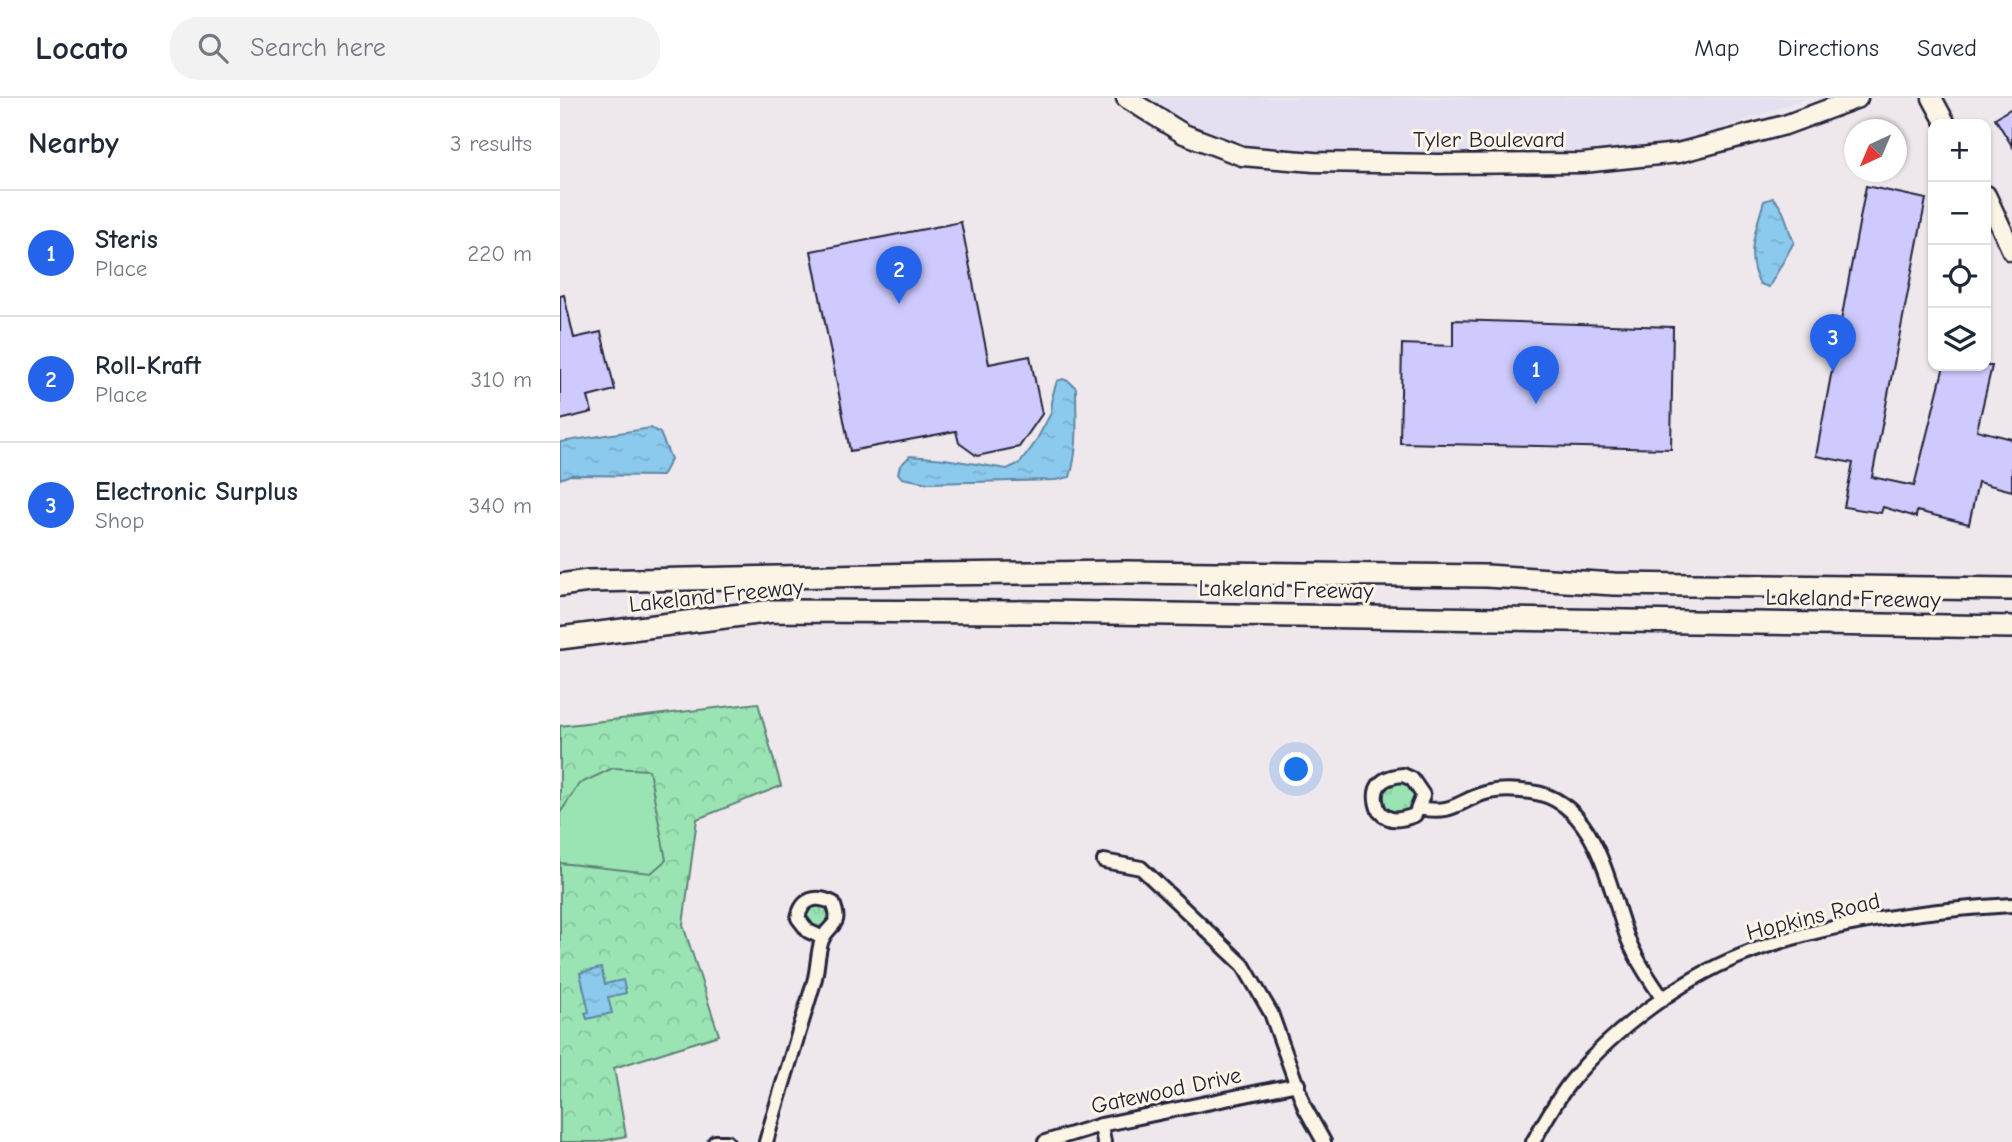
<!DOCTYPE html>
<html lang="en">
<head>
<meta charset="utf-8">
<style>
	:root { --surface:#fff; --page:#f2f2f3; --text:#1f2937; --muted:#747a83; --line:#e0e1e3; --accent:#2563eb }
	body { margin:0; font-family:"Comic Neue",sans-serif; background:var(--page); color:var(--text) }
	.controls { position:absolute; right:21px; top:21px; display:grid; overflow:hidden; border-radius:14px; box-shadow:0 2px 5px #0004 }
	.controls button { width:63px; height:63px; display:grid; place-items:center; padding:0; border:0; border-bottom:2px solid var(--line); background:var(--surface); color:var(--text); font:35px sans-serif }
	.compass { position:absolute; left:1284px; top:21px; width:63px; height:63px; border-radius:50%; background:var(--surface); box-shadow:0 2px 5px #0004; rotate:224deg }
	.you { position:absolute; left:737px; top:672px; width:24px; height:24px; margin:-18px; border:5px solid #fff; border-radius:50%; background:#1a73e8; box-shadow:0 0 0 10px #1a73e833 }
	.badge { display:grid; place-items:center; width:46px; height:46px; border-radius:50%; background:var(--accent); color:#fff; font-size:23px; font-weight:700 }
	.pin { position:absolute; translate:-50% -58px; filter:drop-shadow(0 2px 4px #0008) }
	.pin::after { content:''; position:absolute; top:37px; width:24px; height:21px; background:inherit; clip-path:polygon(0 0,100% 0,50% 100%) }
	.list { margin:0; padding:0; list-style:none }
	h2 { display:flex; justify-content:space-between; align-items:center; height:91px; margin:0; padding:0 28px; font-size:30px }
	h2 small { font-size:23px; font-weight:400; color:var(--muted) }
	.list li { display:grid; grid-template-columns:46px 1fr auto; gap:21px; align-items:center; box-sizing:border-box; height:126px; padding:0 28px; border-top:2px solid var(--line) }
	.list b { display:block; font-size:26px; white-space:nowrap }
	.list p { margin:0; font-size:23px; white-space:nowrap; color:var(--muted) }
	.list em { font-size:23px; font-style:normal; color:var(--muted) }
	.icon { flex:none; width:38px; height:38px; fill:none; stroke:currentColor; stroke-width:2; stroke-linecap:round; stroke-linejoin:round }
	.map { position:relative; flex:none; width:1452px; height:1044px; overflow:hidden }
	header { display:flex; align-items:center; gap:42px; box-sizing:border-box; height:98px; padding:0 35px; background:var(--surface); border-bottom:2px solid var(--line) }
	header strong { font-size:33px }
	nav { display:flex; gap:38px; margin-inline-start:auto; font-size:24px }
	.search { width:490px; height:63px; background:var(--page); display:flex; align-items:center; gap:18px; box-sizing:border-box; padding:0 24px; border-radius:28px; color:var(--muted); font-size:26px }
	main { display:flex }
	aside { flex:1; background:var(--surface) }
	.map>svg:first-child { display:block }
</style>
</head>
<body>
<header>
<strong>Locato</strong>
<div class="search"><svg class="icon" aria-label="search" viewBox="0 0 24 24"><circle cx="10" cy="10" r="6"/><path d="M15 15l6 6"/></svg>Search here</div>
<nav><a>Map</a><a>Directions</a><a>Saved</a></nav>
</header>
<main>
<aside>
<h2>Nearby<small>3 results</small></h2>
<ul class="list">
<li><span class="badge">1</span><div><b>Steris</b><p>Place</p></div><em>220 m</em></li>
<li><span class="badge">2</span><div><b>Roll-Kraft</b><p>Place</p></div><em>310 m</em></li>
<li><span class="badge">3</span><div><b>Electronic Surplus</b><p>Shop</p></div><em>340 m</em></li>
</ul>
</aside>
<div class="map">
<svg width="1452" height="1044" viewBox="0 0 1452 1044">
	<defs>
		<pattern id="grass-tufts" width="24" height="20" patternUnits="userSpaceOnUse" patternTransform="scale(1.75)"><rect width="24" height="20" fill="#9ae4b3"/><path d="M3 7l-1-3M5 7V3M7 7l1-3M15 17l-1-3M17 17v-4M19 17l1-3" fill="none" stroke="#84c39b"/></pattern>
		<pattern id="park-crowns" width="20" height="18" patternUnits="userSpaceOnUse" patternTransform="scale(1.75)"><rect width="20" height="18" fill="#9ae4b3"/><path d="M2 6a3 3 0 1 1 6 0M12 15a3 3 0 1 1 6 0" fill="none" stroke="#84c39b"/></pattern>
		<pattern id="water-ripples" width="26" height="14" patternUnits="userSpaceOnUse" patternTransform="scale(1.75)"><rect width="26" height="14" fill="#8bcaec"/><path d="M2 4q2-2 4 0t4 0M15 11q2-2 4 0t4 0" fill="none" stroke="#78adcb"/></pattern>
	</defs>
	<rect width="100%" height="100%" fill="#eee8ec"/>
	<filter id="ink" filterUnits="userSpaceOnUse"><feTurbulence type="fractalNoise" baseFrequency=".0143" numOctaves="2"/><feDisplacementMap in="SourceGraphic" scale="14" xChannelSelector="R" yChannelSelector="G"/><feConvolveMatrix kernelMatrix="1 2 1 2 8 2 1 2 1" color-interpolation-filters="sRGB"/></filter>
	<g filter="url(#ink)">
		<path fill="#e4dff1" d="M 586,0 L 1246,0 L 1134,41 L 1082,51 L 775,57 L 687,48 L 626,23 Z"/>
		<path fill="url(#grass-tufts)" stroke="#5e8377" stroke-width="2" d="M822 699a16 16 0 1 1 32 0a16 16 0 1 1-32 0Z
			M 252,805 L 267,808 L 271,817 L 267,825 L 257,830 C 249,827 246,821 245,813 Z"/>
		<path fill="url(#park-crowns)" stroke="#5e8377" stroke-width="2" d="M 198,605 L 221,688 L 137,721 L 123,827 L 159,937 L 54,970 L 66,1038 L 38,1044 L 0,1044 L 0,628 Z"/>
		<path fill="#9ae4b3" stroke="#5e8377" stroke-width="2" d="M 53,670 L 89,672 L 106,762 L 91,775 L 0,765 L 0,715 L 19,686 Z"/>
		<path fill="url(#water-ripples)" stroke="#6187a5" stroke-width="2" d="M 1213,100 C 1227,113 1226,128 1234,144 L 1209,189 L 1200,186 C 1184,160 1196,130 1204,103 Z
			M 503,281 L 510,284 L 516,290 C 516,319 519,350 510,379 L 496,382 L 368,385 L 342,380 L 338,375 L 340,368 L 350,358 L 385,361 L 447,371 L 460,365 L 475,345 L 491,315 L 493,296 L 497,283 Z
			M 91,330 L 100,335 L 111,361 L 102,378 L 10,377 L 0,381 L 0,344 Z
			M 41,870 L 45,886 L 63,882 L 66,895 L 48,899 L 52,915 L 27,921 L 25,915 L 29,914 L 20,875 Z"/>
		<path fill="#cecafd" stroke="#22223b" stroke-width="2" d="M 1452,10 L 1452,48 L 1435,20 Z
			M 1306,88 L 1366,101 L 1312,379 L 1354,388 L 1384,268 L 1432,268 L 1417,332 L 1452,341 L 1452,393 L 1418,384 L 1409,426 L 1357,413 L 1356,419 L 1323,409 L 1321,415 L 1284,409 L 1293,365 L 1256,358 Z
			M 401,124 L 429,266 L 470,258 L 482,316 L 459,349 L 417,358 L 399,345 L 396,333 L 290,353 L 251,153 Z
			M 4,197 L 14,240 L 41,234 L 55,292 L 28,299 L 32,314 L 0,322 L 0,198 Z
			M 893,222 L 1113,229 L 1111,351 L 840,345 L 842,246 L 893,248 Z"/>
		<g fill="none" stroke-linecap="round" stroke-linejoin="round">
			<g stroke="#22223b" stroke-width="18">
				<path id="street" d="M 843,677 L 852,681 L 863,697 L 855,717 C 841,722 829,725 819,713 C 810,690 820,679 843,677 Z
					M 858,710 C 897,717 897,702 929,694 C 942,691 957,692 971,694 C 1037,702 1049,792 1068,841 C 1077,863 1090,882 1103,901
					M 544,763 L 581,770 L 683,867 L 711,915 L 745,1010 L 764,1044
					M 541,1027 L 544,1044
					M 155,1044 L 167,1044
					M 206,1044 C 221,990 238,938 254,884 C 258,871 257,855 262,842 C 269,825 283,829 273,805 C 256,797 242,800 238,820 L 248,833 L 263,840
					M 485,1044 L 541,1027 L 738,986
					M 973,1044 C 985,1023 997,1000 1013,981 C 1052,933 1122,881 1180,858 C 1261,825 1365,812 1452,807"/>
			</g>
			<g stroke="#22223b" stroke-width="23">
				<path id="secondary" d="M 566,0 L 624,36 L 682,58 L 754,64 L 878,66 L 1023,65 L 1118,55 L 1225,27 L 1298,0
					M 1372,0 L 1386,26
					M 1426,97 L 1452,153"/>
			</g>
			<g stroke="#22223b" stroke-width="26">
				<path id="highway" d="M 0,487 L 29,483 L 367,476 L 566,474 L 926,478 L 1054,486 L 1452,491
					M 0,540 L 213,513 L 484,514 L 1452,529"/>
			</g>
			<use href="#street" stroke="#fcf5e5" stroke-width="12"/>
			<use href="#secondary" stroke="#fcf5e5" stroke-width="18"/>
			<use href="#highway" stroke="#fcf5e5" stroke-width="21"/>
		</g>
	</g>
	<g text-anchor="middle" stroke-width="6" stroke-linejoin="round" paint-order="stroke">
		<g font-size="23" fill="#22223b" stroke="#fcf5e5">
			<text x="929" y="49">Tyler Boulevard</text>
			<text transform="translate(726 491) rotate(1)" y="8">Lakeland Freeway</text>
			<text transform="translate(156 497) rotate(-6)" y="8">Lakeland Freeway</text>
			<text transform="translate(1293 500) rotate(1)" y="8">Lakeland Freeway</text>
			<text transform="translate(1253 818) rotate(-14)" y="8">Hopkins Road</text>
			<text transform="translate(606 992) rotate(-12)" y="8">Gatewood Drive</text>
		</g>
	</g>
</svg>
<div class="controls">
<button>+</button>
<button>−</button>
<button><svg class="icon" aria-label="locate" viewBox="0 0 24 24"><circle cx="12" cy="12" r="6"/><path d="M12 2v4M12 18v4M2 12h4M18 12h4"/></svg></button>
<button><svg class="icon" aria-label="layers" viewBox="0 0 24 24"><path d="M12 4l9 5-9 5-9-5zM3 14l9 5 9-5"/></svg></button>
</div>
<svg class="compass" viewBox="-18 -18 36 36"><path d="M0-13l5 13h-10z" fill="#e53935"/><path d="M0 13l5-13h-10z" fill="#747a83"/></svg>
<div class="you"></div>
<div class="pin badge" style="left:976px;top:306px">1</div>
<div class="pin badge" style="left:339px;top:206px">2</div>
<div class="pin badge" style="left:1273px;top:274px">3</div>
</div>
</main>
</body>
</html>
